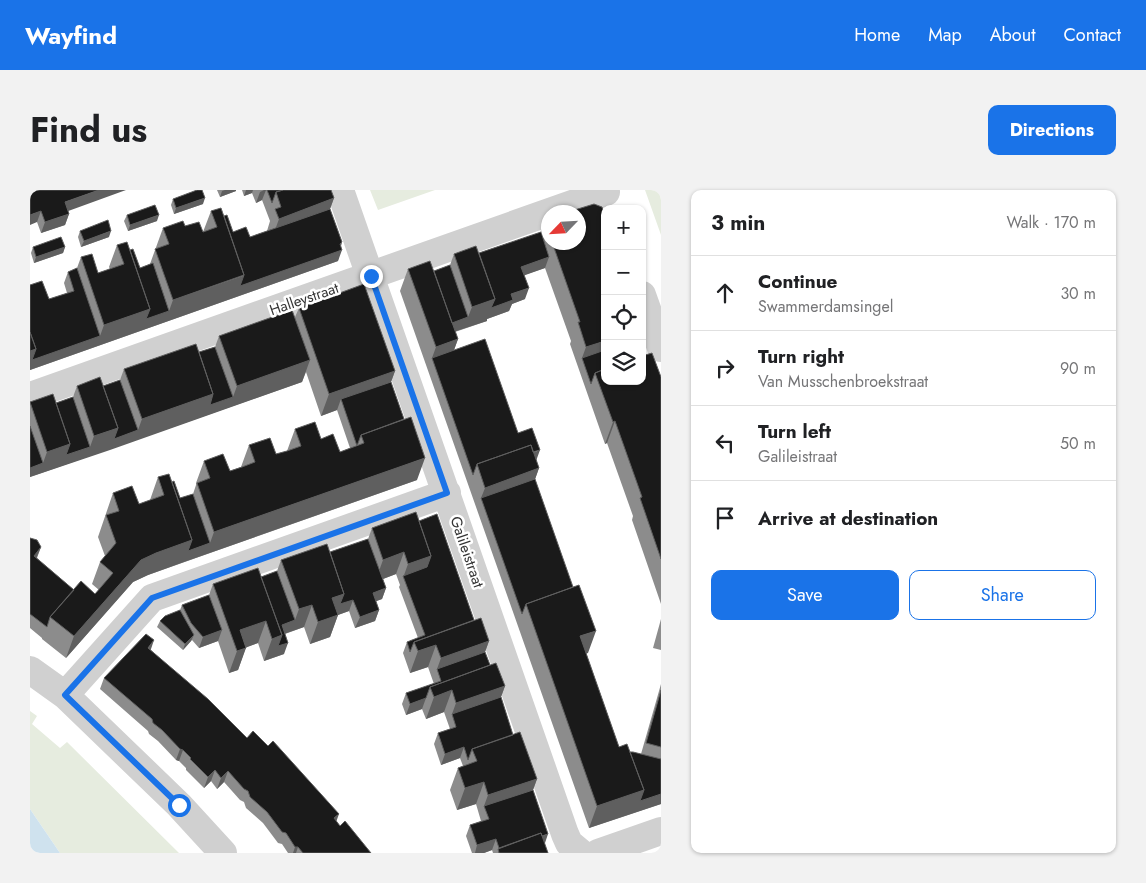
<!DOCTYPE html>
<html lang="en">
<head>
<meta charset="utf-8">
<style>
	:root { --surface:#fff; --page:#f2f2f2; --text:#202124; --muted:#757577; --line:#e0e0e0; --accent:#1a73e8 }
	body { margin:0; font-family:Jost,sans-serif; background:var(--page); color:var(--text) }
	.controls { position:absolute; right:15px; top:15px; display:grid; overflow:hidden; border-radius:10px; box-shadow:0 1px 4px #0004 }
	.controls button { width:45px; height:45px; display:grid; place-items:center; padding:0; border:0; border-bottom:1px solid var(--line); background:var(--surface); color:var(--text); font:25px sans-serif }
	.compass { position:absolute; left:511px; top:15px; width:45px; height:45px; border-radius:50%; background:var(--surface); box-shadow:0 1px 4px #0004; rotate:245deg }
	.stop { position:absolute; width:15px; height:15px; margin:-11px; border:4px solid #1a73e8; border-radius:50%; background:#fff }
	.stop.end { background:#1a73e8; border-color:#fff; box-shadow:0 1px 5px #0008 }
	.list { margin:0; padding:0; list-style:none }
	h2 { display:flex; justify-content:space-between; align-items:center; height:65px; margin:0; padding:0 20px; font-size:21px }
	h2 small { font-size:16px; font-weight:400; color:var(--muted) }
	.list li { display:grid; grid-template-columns:32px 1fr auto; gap:15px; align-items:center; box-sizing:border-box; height:75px; padding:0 20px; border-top:1px solid var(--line) }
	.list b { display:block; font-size:19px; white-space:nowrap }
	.list p { margin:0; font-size:16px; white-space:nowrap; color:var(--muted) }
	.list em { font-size:16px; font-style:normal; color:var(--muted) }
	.actions { display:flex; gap:10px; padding:15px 20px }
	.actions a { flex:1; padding:11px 0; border:1px solid var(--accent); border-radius:10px; text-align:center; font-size:18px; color:var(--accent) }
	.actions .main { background:var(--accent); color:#fff }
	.icon { flex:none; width:28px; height:28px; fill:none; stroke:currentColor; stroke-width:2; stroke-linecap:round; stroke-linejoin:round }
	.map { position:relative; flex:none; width:631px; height:663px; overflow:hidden; border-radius:10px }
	header { display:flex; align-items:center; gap:30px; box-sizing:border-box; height:70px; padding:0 25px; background:var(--accent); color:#fff }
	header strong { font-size:24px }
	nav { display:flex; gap:28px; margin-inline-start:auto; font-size:18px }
	.intro { display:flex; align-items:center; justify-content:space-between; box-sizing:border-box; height:120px; padding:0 30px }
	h1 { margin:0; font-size:35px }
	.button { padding:12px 22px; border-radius:10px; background:var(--accent); color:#fff; font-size:18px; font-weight:700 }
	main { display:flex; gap:30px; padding:0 30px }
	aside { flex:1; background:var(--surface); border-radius:10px; box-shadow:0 1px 4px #0004 }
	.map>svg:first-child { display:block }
</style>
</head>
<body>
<header>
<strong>Wayfind</strong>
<nav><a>Home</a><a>Map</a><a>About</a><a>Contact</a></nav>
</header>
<div class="intro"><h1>Find us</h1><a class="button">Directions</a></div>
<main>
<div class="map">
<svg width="631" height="663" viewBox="0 0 631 663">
	<rect width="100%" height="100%" fill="#fff"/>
	<path fill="#e6ecdf" d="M 340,0 L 405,0 L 348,20 Z
		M 615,0 L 631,0 L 631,45 Z
		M 0,521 L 7,526 L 2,534 L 30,558 L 37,552 L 149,663 L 30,663 L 0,619 Z"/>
	<path fill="#cfe2ee" d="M 0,619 L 30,663 L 0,663 Z"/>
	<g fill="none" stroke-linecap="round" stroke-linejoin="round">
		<path stroke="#d0d0d0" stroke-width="28" d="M 310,0 L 535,644 L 539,653 L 551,663
			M 612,105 L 631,158
			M 0,206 L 576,2
			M 0,480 L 35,505 L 149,615 L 193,663
			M 35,505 L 122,408 L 417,303
			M 568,663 L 631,641"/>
	</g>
	<path fill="#8c8c8c" d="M 0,0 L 38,21 L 39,24 L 35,35 L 11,43 L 7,32 Z
		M 187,0 L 206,0 L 206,1 L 190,7 Z
		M 212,0 L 301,0 L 304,8 L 300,19 L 312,52 L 308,71 L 0,180 L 0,95 L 19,109 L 37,103 L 34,93 L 38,82 L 47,78 L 51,67 L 68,83 L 80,79 L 79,77 L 87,55 L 100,60 L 110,78 L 120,74 L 133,38 L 155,36 L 173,42 L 181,21 L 194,26 L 203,42 L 220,47 L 237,41 L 240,31 L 232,10 L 226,13 L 222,3 L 214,6 Z
		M 143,9 L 173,14 L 144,24 L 141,15 Z
		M 97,25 L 127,31 L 98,41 L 94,31 Z
		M 518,29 L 518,52 L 548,52 L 575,191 L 615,165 L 631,187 L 631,414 L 602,330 L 603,326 L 577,253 L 575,254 L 540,154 L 541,151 L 515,78 L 494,85 L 495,109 L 482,114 L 479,121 L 457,129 L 457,131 L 425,142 L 428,149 L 424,160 L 488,243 L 506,270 L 509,278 L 505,289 L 558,463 L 556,463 L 589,557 L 600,562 L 611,564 L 631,494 L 631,614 L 559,638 L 370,101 L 378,79 L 404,81 L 420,75 L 424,64 L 449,63 L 511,42 L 515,31 Z
		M 50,41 L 79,47 L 51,57 L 48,47 Z
		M 3,57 L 35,57 L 33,63 L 4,73 L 1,63 Z
		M 269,118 L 365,181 L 361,192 L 387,290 L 118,385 L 103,392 L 36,468 L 12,449 L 12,448 L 0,438 L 0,348 L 11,357 L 7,368 L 44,400 L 65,404 L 69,400 L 62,394 L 70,372 L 75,366 L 68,347 L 83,303 L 109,314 L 120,310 L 128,287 L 142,292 L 150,308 L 163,304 L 166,295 L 166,293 L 174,271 L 200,281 L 211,277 L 219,255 L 246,264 L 257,261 L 265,239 L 291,249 L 310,262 L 320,258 L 307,220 L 291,226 L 276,182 L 272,192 L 0,287 L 0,212 L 26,213 L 43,207 L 47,196 L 73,196 L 90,190 L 94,179 L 169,162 L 185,157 L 189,146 L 265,127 Z
		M 389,331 L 444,430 L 459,451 L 455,462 L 460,475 L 475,496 L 471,507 L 483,545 L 507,589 L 503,600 L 514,653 L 518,663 L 463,663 L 462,660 L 454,663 L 442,663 L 436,646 L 440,635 L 451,631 L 446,614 L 427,620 L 420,600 L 428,578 L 433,576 L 430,568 L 411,575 L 404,554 L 408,543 L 420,539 L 414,522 L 396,529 L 392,519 L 376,525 L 372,514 L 376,503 L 404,494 L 398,477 L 380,483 L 373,463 L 377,452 L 388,448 L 369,397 L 370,395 L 366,384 L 353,389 L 356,398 L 352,409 L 346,411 L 349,420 L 345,431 L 325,438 L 319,421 L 308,425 L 300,447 L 280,454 L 274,437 L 255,444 L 254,464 L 234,471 L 228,453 L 216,457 L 208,480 L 199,483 L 188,451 L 169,458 L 162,450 L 153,460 L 127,437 L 130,431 L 150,420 L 152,415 L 179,405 L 183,394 L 231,387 L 247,381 L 251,370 L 300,362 L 338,349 L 342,338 Z
		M 631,429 L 631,460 L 623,458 Z
		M 121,460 L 306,631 L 310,636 L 341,663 L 258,663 L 252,654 L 248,653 L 233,633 L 216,618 L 214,612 L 210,610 L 194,592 L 187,599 L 181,591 L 174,598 L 156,580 L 156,578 L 149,571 L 146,570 L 128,551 L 119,544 L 118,541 L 70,499 L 74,488 Z"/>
	<path fill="#5f5f5f" d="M 69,0 L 96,0 L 30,24 L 35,12 Z
		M 195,0 L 206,0 L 206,1 L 190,7 L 192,1 Z
		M 216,0 L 223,0 L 222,3 L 214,6 Z
		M 234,0 L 236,0 L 232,10 L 226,13 L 230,2 Z
		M 175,8 L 173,14 L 144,24 L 146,18 Z
		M 304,8 L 296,30 L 241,51 L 249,29 Z
		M 11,21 L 7,32 L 0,35 L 0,25 Z
		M 39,24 L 35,35 L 11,43 L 15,32 Z
		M 129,25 L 127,31 L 98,41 L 100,35 Z
		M 81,41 L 79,47 L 51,57 L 54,51 Z
		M 312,52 L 309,61 L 312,60 L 308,71 L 0,180 L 0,161 L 6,159 L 70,146 L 74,135 L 120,119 L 139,121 L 143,110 Z
		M 35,57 L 33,63 L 4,73 L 6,67 Z
		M 519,67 L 515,78 L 487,88 L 491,77 Z
		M 499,98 L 495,109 L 482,114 L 479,121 L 457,129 L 457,131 L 411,146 L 415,135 L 438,127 L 442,117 Z
		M 428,149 L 420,171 L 402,168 L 398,179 L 406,157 Z
		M 575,151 L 575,170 L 552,168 L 556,157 Z
		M 280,170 L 272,192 L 80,260 L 84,249 L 108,240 L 112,229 L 183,204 L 203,207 L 207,196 Z
		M 365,181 L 357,203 L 311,209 L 307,220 L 291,226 L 299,204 Z
		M 585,231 L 577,253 L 575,254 L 583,232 Z
		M 88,238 L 80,260 L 9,284 L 17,262 L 40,254 L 60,257 L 64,246 Z
		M 510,260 L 506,271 L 450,282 Z
		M 395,268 L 387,290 L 154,372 L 158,361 L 180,353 L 184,342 Z
		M 13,273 L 9,284 L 0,287 L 0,278 Z
		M 509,278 L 501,301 L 451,308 L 455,298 Z
		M 162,350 L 154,372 L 118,385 L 103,392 L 36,468 L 44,446 L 111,370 L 126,363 Z
		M 11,357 L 6,369 L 4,366 Z
		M 374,362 L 366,384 L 345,392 L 353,370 Z
		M 401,366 L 393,388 L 373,388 L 378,374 Z
		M 356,398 L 352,409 L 339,414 L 343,403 Z
		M 314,404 L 323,410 L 319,421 L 294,430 L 302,408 Z
		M 282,415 L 274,437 L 248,446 L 252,435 L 265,430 L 269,419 Z
		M 349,420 L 345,431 L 325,438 L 330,427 Z
		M 308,425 L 300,447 L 280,454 L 288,432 Z
		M 236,431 L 228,453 L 207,461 L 210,440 Z
		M 192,440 L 188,451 L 169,458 L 173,447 Z
		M 566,441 L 558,463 L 542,468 L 550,446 Z
		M 164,445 L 161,451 L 153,460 L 155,454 Z
		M 252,445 L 258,453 L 254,464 L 234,471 L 242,449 Z
		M 124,450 L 120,462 L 118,458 Z
		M 459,451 L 451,473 L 407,479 L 411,468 Z
		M 406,455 L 398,477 L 380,483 L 388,461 Z
		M 216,458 L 208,480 L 199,483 L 207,461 Z
		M 475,496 L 467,518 L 422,524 L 426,513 Z
		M 422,500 L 414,522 L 396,529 L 404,507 Z
		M 396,508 L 392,519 L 376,525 L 380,514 Z
		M 434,557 L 430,568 L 411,575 L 415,564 Z
		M 150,559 L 153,560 L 149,571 L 146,570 Z
		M 185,580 L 181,591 L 174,598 L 178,587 Z
		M 198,581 L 194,592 L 187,599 L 191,588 Z
		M 507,589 L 499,611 L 454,616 L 458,605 Z
		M 454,592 L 446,614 L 427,620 L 435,598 Z
		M 614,600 L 631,604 L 631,614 L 559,638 L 567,616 Z
		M 309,624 L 305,635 L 304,628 Z
		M 518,644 L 514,656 L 470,661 Z
		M 466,649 L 462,660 L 454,663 L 445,663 L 447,655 Z
		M 265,657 L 268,657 L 266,663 L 263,663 Z"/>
	<path fill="#1a1a1a" stroke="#5f5f5f" d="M 0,0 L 69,0 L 35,12 L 39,24 L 15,32 L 11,21 L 0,25 Z
		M 167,0 L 172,0 L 175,8 L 146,18 L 143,9 Z
		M 237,0 L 253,0 L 246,2 L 242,13 Z
		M 253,0 L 301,0 L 304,8 L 249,29 L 245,19 L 251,17 L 246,2 Z
		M 564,14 L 572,17 L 575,26 L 575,151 L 556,157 L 548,132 L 550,132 L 522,52 L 548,52 L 548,22 L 538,22 Z
		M 125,15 L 129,25 L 100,35 L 97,25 Z
		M 191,18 L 214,85 L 143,110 L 125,59 L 139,54 L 133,38 L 153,31 L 155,36 L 169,32 L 173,42 L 187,37 L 181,21 Z
		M 300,19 L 312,52 L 310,54 L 312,60 L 210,96 L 214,85 L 194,26 L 197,25 L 203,42 L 216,37 L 220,47 Z
		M 518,29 L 518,42 L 515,31 Z
		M 78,30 L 81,41 L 54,51 L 50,41 Z
		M 511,42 L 519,67 L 491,77 L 499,98 L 481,104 L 483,110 L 461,118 L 465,109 L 449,63 Z
		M 31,47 L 35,57 L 6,67 L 3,57 Z
		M 97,52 L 120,119 L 74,135 L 51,67 L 62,64 L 68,83 L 94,74 L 87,55 Z
		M 446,56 L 465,109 L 442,117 L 424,64 Z
		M 103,59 L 110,78 L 123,73 L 139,121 L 116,129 L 120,119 L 100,60 Z
		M 400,71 L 428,149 L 406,157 L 378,79 Z
		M 420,75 L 438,127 L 422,133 L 404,81 Z
		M 47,78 L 70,146 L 2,170 L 6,159 L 0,142 L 0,95 L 12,91 L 19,109 L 44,101 L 38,82 Z
		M 334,94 L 365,181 L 299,204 L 269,118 Z
		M 262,120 L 280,170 L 207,196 L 189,146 Z
		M 0,142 L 6,159 L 0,161 Z
		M 455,149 L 488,243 L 502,238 L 510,260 L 503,262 L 501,255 L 447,274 L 443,285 L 402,168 Z
		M 166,154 L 183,204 L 112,229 L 94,179 Z
		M 612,156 L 615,165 L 612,166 Z
		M 185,157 L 203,207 L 180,215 L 183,204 L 169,162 Z
		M 575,160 L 575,179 L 565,183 L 561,194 L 552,168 Z
		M 622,163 L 631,187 L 631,369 L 610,308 L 612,307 L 585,231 L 583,232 L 565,183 L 575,179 L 575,191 L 612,191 L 612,166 Z
		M 70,187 L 88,238 L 64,246 L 47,196 Z
		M 90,190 L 108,240 L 84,249 L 88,238 L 73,196 Z
		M 361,192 L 374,229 L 331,245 L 327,256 L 311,209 Z
		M 23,204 L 40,254 L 17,262 L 0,212 Z
		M 43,207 L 60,257 L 36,265 L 40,254 L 26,213 Z
		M 381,227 L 395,268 L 184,342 L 167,293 L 180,288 L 174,271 L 193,264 L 200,281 L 212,277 L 225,272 L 219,255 L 240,248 L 246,264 L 257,261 L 271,256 L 265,239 L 285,232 L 291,249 L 303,244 L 310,262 L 334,253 L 331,245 Z
		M 0,236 L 13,273 L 0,278 Z
		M 501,255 L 509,278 L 455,298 L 447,274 Z
		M 139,284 L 162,350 L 126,363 L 111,370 L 44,446 L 20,427 L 51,391 L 65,404 L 83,383 L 70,372 L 86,353 L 76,325 L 89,321 L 83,303 L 102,296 L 109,314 L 134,305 L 128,287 Z
		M 505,289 L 543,397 L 496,414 L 492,424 L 451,308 Z
		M 144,291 L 150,308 L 163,304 L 180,353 L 158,361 L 162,350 L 142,292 Z
		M 386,322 L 401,366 L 378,374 L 374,362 L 353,370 L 342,338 Z
		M 407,324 L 444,430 L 384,452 L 380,462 L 377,452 L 395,445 L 373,386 L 397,377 L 401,366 L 389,331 Z
		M 0,348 L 7,350 L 11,357 L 4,366 L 44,400 L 20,427 L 17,437 L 0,424 Z
		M 338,349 L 356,398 L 343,403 L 349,420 L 330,427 L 323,410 L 310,414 L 314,404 L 300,362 Z
		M 297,354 L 314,404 L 302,408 L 308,425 L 288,432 L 282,415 L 269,419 L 251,370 Z
		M 228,378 L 252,445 L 242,449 L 236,431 L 210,440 L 216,458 L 207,461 L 183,394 Z
		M 247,381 L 265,430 L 252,435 L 258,453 L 248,456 L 252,445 L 231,387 Z
		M 549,395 L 566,441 L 550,446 L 589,557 L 597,554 L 614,600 L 567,616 L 496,414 Z
		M 179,405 L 192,440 L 173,447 L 161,433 L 152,415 Z
		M 150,420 L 164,445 L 155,454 L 130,431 L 135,426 Z
		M 451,428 L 459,451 L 411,468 L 406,455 L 388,461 L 384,452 Z
		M 116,444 L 124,450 L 118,458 L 178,509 L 217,548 L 223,541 L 238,556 L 243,551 L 309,624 L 304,628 L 310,636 L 315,631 L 341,663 L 273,663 L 268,657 L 265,657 L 256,643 L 252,642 L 237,622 L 220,607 L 218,601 L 214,599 L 198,581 L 191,588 L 185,580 L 178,587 L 160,569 L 161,568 L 153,560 L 150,559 L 132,540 L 123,533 L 122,529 L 74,488 Z
		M 455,462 L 460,475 L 400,497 L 396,508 L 380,514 L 376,503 L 411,491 L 407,479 Z
		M 466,473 L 475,496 L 426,513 L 422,500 L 404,507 L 400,497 Z
		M 631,500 L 631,557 L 616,553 Z
		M 471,507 L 483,545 L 442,559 L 438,570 L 434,557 L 415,564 L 408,543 L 426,537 L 422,524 Z
		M 490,542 L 507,589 L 458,605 L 454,592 L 435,598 L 428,578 L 447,571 L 442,559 Z
		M 600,562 L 603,562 L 631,569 L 631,604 L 610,611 L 614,600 Z
		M 503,600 L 518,644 L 512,646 L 511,643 L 469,658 L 466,649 L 447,655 L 440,635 L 459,629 L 454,616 Z
		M 511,643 L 518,663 L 469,663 L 468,659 Z"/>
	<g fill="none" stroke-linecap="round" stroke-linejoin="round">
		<path stroke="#1a73e8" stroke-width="6" d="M 149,615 L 35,505 L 122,408 L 417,303 L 341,86"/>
	</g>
	<g text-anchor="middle" stroke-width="5" stroke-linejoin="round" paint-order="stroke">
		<g font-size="15" fill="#333" stroke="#fff">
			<text transform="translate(274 109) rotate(-19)" y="5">Halleystraat</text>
			<text transform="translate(437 362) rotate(71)" y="5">Galileistraat</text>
		</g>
	</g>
</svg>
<div class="controls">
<button>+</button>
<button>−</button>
<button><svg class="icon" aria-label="locate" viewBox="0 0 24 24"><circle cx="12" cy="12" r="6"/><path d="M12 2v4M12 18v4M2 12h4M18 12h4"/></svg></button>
<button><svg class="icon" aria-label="layers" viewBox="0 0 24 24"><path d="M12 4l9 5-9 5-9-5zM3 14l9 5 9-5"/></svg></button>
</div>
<svg class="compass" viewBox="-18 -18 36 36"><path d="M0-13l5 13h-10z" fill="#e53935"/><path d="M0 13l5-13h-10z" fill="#757577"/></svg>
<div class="stop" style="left:149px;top:615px"></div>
<div class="stop end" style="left:341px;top:86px"></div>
</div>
<aside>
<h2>3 min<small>Walk · 170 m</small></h2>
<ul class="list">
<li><svg class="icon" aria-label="ahead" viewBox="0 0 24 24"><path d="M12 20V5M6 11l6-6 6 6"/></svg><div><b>Continue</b><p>Swammerdamsingel</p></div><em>30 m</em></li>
<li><svg class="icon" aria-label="right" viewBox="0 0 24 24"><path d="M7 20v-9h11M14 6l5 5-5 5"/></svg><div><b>Turn right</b><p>Van Musschenbroekstraat</p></div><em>90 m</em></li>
<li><svg class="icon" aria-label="left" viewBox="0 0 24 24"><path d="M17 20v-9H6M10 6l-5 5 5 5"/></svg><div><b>Turn left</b><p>Galileistraat</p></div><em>50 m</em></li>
<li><svg class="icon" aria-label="arrive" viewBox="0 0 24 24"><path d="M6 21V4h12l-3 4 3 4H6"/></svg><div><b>Arrive at destination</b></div></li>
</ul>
<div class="actions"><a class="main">Save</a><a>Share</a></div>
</aside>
</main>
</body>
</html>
